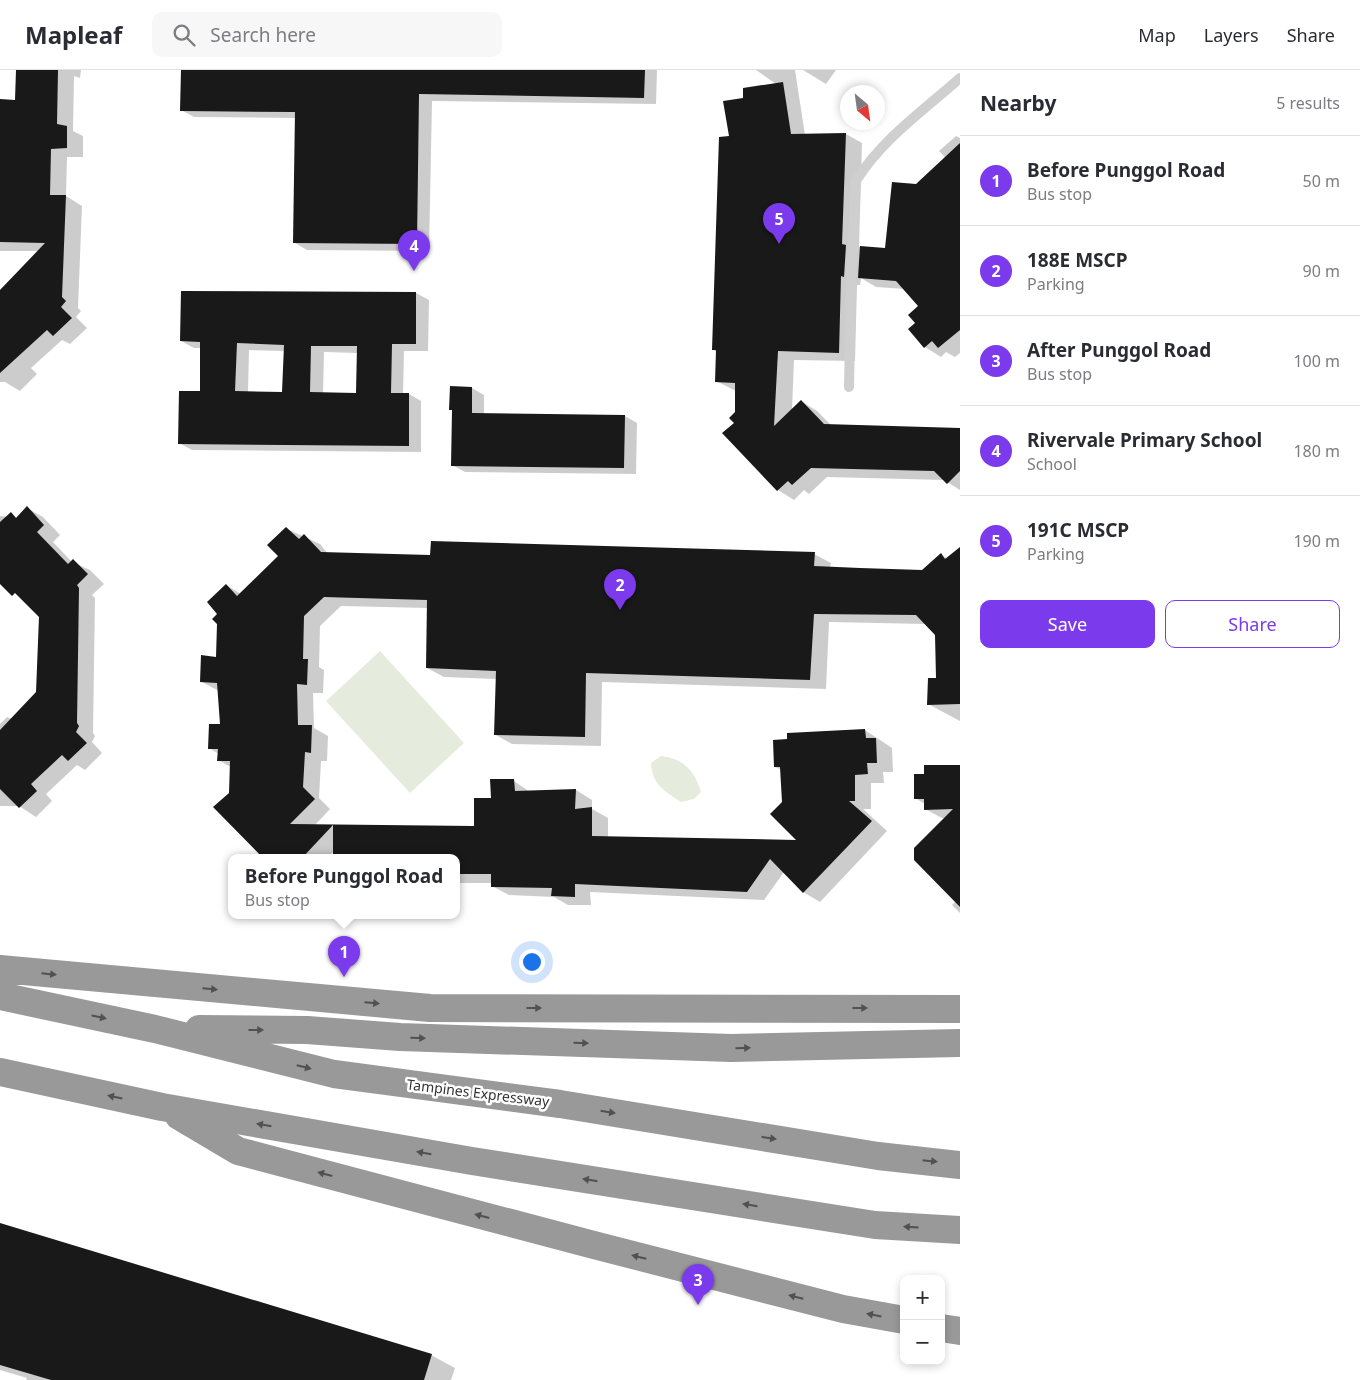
<!DOCTYPE html>
<html lang="en">
<head>
<meta charset="utf-8">
<style>
	:root { --surface:#fff; --page:#f7f7f7; --text:#2b2b33; --muted:#7c7c81; --line:#e1e1e2; --accent:#7c3aed }
	body { margin:0; font-family:"Noto Sans",sans-serif; background:var(--page); color:var(--text) }
	.controls { position:absolute; right:15px; bottom:15px; display:grid; overflow:hidden; border-radius:10px; box-shadow:0 2px 8px #0003 }
	.controls button { width:45px; height:45px; display:grid; place-items:center; padding:0; border:0; border-bottom:1px solid var(--line); background:var(--surface); color:var(--text); font:25px sans-serif }
	.compass { position:absolute; left:840px; top:15px; width:45px; height:45px; border-radius:50%; background:var(--surface); box-shadow:0 2px 8px #0003; rotate:151deg }
	.you { position:absolute; left:531px; top:891px; width:18px; height:18px; margin:-12px; border:4px solid #fff; border-radius:50%; background:#1a73e8; box-shadow:0 0 0 8px #1a73e833 }
	.badge { display:grid; place-items:center; width:32px; height:32px; border-radius:50%; background:var(--accent); color:#fff; font-size:16px; font-weight:700 }
	.pin { position:absolute; translate:-50% -41px; filter:drop-shadow(0 1px 2px #0008) }
	.pin::after { content:''; position:absolute; top:26px; width:18px; height:15px; background:inherit; clip-path:polygon(0 0,100% 0,50% 100%) }
	.popup { position:absolute; left:228px; top:784px; width:232px; height:65px; box-sizing:border-box; display:grid; place-content:center; border-radius:10px; background:var(--surface); filter:drop-shadow(0 1px 4px #0005); font-size:16px; white-space:nowrap; color:var(--muted) }
	.popup b { font-size:19px; color:var(--text) }
	.popup::after { content:''; position:absolute; left:50%; top:100%; margin-left:-10px; border:10px solid transparent; border-top-color:var(--surface) }
	.list { margin:0; padding:0; list-style:none }
	h2 { display:flex; justify-content:space-between; align-items:center; height:65px; margin:0; padding:0 20px; font-size:21px }
	h2 small { font-size:16px; font-weight:400; color:var(--muted) }
	.list li { display:grid; grid-template-columns:32px 1fr auto; gap:15px; align-items:center; box-sizing:border-box; height:90px; padding:0 20px; border-top:1px solid var(--line) }
	.list b { display:block; font-size:19px; white-space:nowrap }
	.list p { margin:0; font-size:16px; white-space:nowrap; color:var(--muted) }
	.list em { font-size:16px; font-style:normal; color:var(--muted) }
	.actions { display:flex; gap:10px; padding:15px 20px }
	.actions a { flex:1; padding:11px 0; border:1px solid var(--accent); border-radius:10px; text-align:center; font-size:18px; color:var(--accent) }
	.actions .main { background:var(--accent); color:#fff }
	.icon { flex:none; width:28px; height:28px; fill:none; stroke:currentColor; stroke-width:2; stroke-linecap:round; stroke-linejoin:round }
	.map { position:relative; flex:none; width:960px; height:1310px; overflow:hidden }
	header { display:flex; align-items:center; gap:30px; box-sizing:border-box; height:70px; padding:0 25px; background:var(--surface); border-bottom:1px solid var(--line) }
	header strong { font-size:24px }
	nav { display:flex; gap:28px; margin-inline-start:auto; font-size:18px }
	.search { width:350px; height:45px; background:var(--page); display:flex; align-items:center; gap:12px; box-sizing:border-box; padding:0 18px; border-radius:10px; color:var(--muted); font-size:19px }
	main { display:flex }
	aside { flex:1; background:var(--surface) }
	.map>svg:first-child { display:block }
</style>
</head>
<body>
<header>
<strong>Mapleaf</strong>
<div class="search"><svg class="icon" aria-label="search" viewBox="0 0 24 24"><circle cx="10" cy="10" r="6"/><path d="M15 15l6 6"/></svg>Search here</div>
<nav><a>Map</a><a>Layers</a><a>Share</a></nav>
</header>
<main>
<div class="map">
<svg width="960" height="1310" viewBox="0 0 960 1310">
	<rect width="100%" height="100%" fill="#fff"/>
	<path fill="#e5ecde" d="M 380,581 L 464,673 L 410,723 L 326,631 Z
		M 661,686 C 683,688 695,701 701,722 L 694,729 L 681,732 C 664,721 652,714 651,693 Z"/>
	<path fill="#0003" fill-rule="evenodd" d="M 17,0 L 81,0 L 80,8 L 74,6 L 73,61 L 83,66 L 83,87 L 67,87 L 66,126 L 82,136 L 78,238 L 81,241 L 76,247 L 87,258 L 70,274 L 62,270 L 31,298 L 37,304 L 20,321 L 5,312 L 0,312 L 0,220 L 39,181 L 0,181 L 0,30 L 16,31 Z
		M 182,0 L 657,0 L 656,34 L 432,31 L 429,181 L 307,180 L 295,173 L 296,48 L 194,47 L 181,40 Z
		M 756,0 L 795,0 L 805,65 L 846,64 L 862,73 L 859,177 L 886,179 L 917,115 L 946,88 L 939,81 L 956,66 L 960,68 L 960,283 L 955,287 L 946,282 L 941,287 L 925,277 L 917,253 L 920,236 L 905,219 L 876,217 L 861,208 L 860,215 L 857,215 L 855,291 L 794,290 L 792,340 L 801,331 L 817,341 L 831,355 L 960,359 L 960,420 L 944,410 L 827,407 L 809,424 L 804,420 L 794,430 L 778,420 L 735,353 L 736,321 L 716,311 L 717,282 L 713,280 L 731,68 L 745,30 L 776,14 Z
		M 803,0 L 836,0 L 826,14 Z
		M 182,222 L 416,223 L 429,230 L 428,281 L 404,281 L 403,324 L 409,324 L 421,331 L 421,382 L 192,380 L 179,373 L 201,322 L 202,278 L 194,278 L 181,271 ZM 249,280 L 285,281 L 284,323 L 248,322 ZM 324,282 L 358,283 L 357,325 L 323,324 Z
		M 472,318 L 484,325 L 484,345 L 625,346 L 637,353 L 636,404 L 465,402 L 452,395 Z
		M 27,438 L 43,447 L 60,465 L 53,472 L 72,492 L 90,500 L 104,514 L 92,525 L 95,528 L 93,663 L 95,666 L 92,672 L 102,683 L 85,700 L 77,695 L 46,724 L 52,731 L 36,747 L 19,736 L 0,736 L 0,654 L 7,647 L 12,649 L 38,622 L 40,546 L 0,503 L 0,446 L 17,448 Z
		M 287,459 L 320,474 L 328,484 L 431,487 L 814,484 L 831,493 L 830,498 L 923,501 L 941,485 L 948,489 L 960,480 L 960,651 L 928,634 L 937,610 L 936,564 L 926,554 L 829,552 L 826,619 L 602,612 L 601,676 L 512,674 L 496,665 L 497,609 L 444,607 L 427,598 L 428,538 L 341,536 L 320,556 L 319,597 L 324,600 L 323,623 L 313,623 L 314,658 L 328,666 L 327,691 L 321,691 L 319,728 L 330,739 L 314,756 L 475,757 L 492,730 L 514,711 L 530,722 L 576,720 L 592,730 L 592,739 L 608,748 L 608,767 L 799,771 L 783,732 L 782,700 L 775,697 L 865,660 L 892,678 L 893,702 L 883,702 L 884,713 L 871,713 L 871,739 L 863,739 L 887,761 L 820,832 L 803,822 L 784,802 L 764,830 L 590,822 L 591,835 L 568,835 L 554,827 L 509,825 L 492,816 L 492,813 L 456,813 L 456,788 L 334,788 L 334,781 L 327,788 L 264,788 L 215,738 L 230,723 L 231,697 L 218,690 L 219,684 L 209,678 L 221,656 L 219,621 L 202,612 L 218,588 L 219,544 L 226,515 L 241,524 L 280,486 Z
		M 960,696 L 960,843 L 952,835 L 956,831 L 946,748 L 942,748 L 925,739 L 925,734 L 915,728 L 925,705 Z
		M 0,1155 L 431,1285 L 455,1298 L 451,1310 L 26,1310 L 27,1308 L 0,1300 Z"/>
	<path fill="#191919" fill-rule="evenodd" d="M 16,0 L 58,0 L 57,54 L 67,56 L 67,78 L 51,79 L 50,125 L 66,125 L 62,227 L 66,231 L 61,237 L 72,248 L 53,266 L 47,260 L 0,303 L 0,220 L 45,173 L 0,172 L 0,29 L 15,30 Z
		M 181,0 L 645,0 L 644,28 L 419,24 L 417,174 L 293,173 L 295,42 L 180,41 Z
		M 783,12 L 791,64 L 846,63 L 842,174 L 846,175 L 844,207 L 841,206 L 839,283 L 778,281 L 774,356 L 801,330 L 824,354 L 960,358 L 960,401 L 947,414 L 934,401 L 811,398 L 792,415 L 788,411 L 777,421 L 722,363 L 734,353 L 729,348 L 735,342 L 735,313 L 715,312 L 716,280 L 712,280 L 719,67 L 729,66 L 723,31 L 743,28 L 743,18 Z
		M 960,73 L 960,260 L 938,278 L 932,271 L 924,278 L 908,259 L 915,253 L 908,245 L 918,236 L 896,211 L 858,208 L 860,176 L 885,178 L 892,112 L 916,114 Z
		M 181,221 L 416,222 L 416,274 L 392,274 L 391,323 L 409,323 L 409,376 L 178,374 L 179,321 L 200,321 L 200,272 L 180,271 ZM 237,273 L 284,275 L 282,322 L 235,321 ZM 311,276 L 357,276 L 356,323 L 310,322 Z
		M 450,316 L 472,317 L 472,343 L 625,345 L 624,398 L 451,396 L 452,340 L 449,340 Z
		M 27,436 L 44,455 L 37,462 L 68,494 L 73,489 L 88,504 L 77,515 L 79,518 L 77,653 L 79,656 L 76,662 L 87,673 L 68,691 L 62,685 L 31,714 L 37,721 L 19,738 L 0,719 L 0,660 L 36,622 L 39,547 L 15,523 L 12,526 L 0,514 L 0,452 L 11,442 L 16,448 Z
		M 286,457 L 299,469 L 304,464 L 321,482 L 430,485 L 431,471 L 815,482 L 814,496 L 860,498 L 922,500 L 941,483 L 945,489 L 960,477 L 960,634 L 927,635 L 928,608 L 936,608 L 935,565 L 916,545 L 814,544 L 810,610 L 586,603 L 585,667 L 494,665 L 496,601 L 426,598 L 427,530 L 324,527 L 304,546 L 303,589 L 308,589 L 307,615 L 297,614 L 298,655 L 312,655 L 311,683 L 305,682 L 303,717 L 315,729 L 290,754 L 474,756 L 474,728 L 491,728 L 490,709 L 514,709 L 515,721 L 576,719 L 575,739 L 592,737 L 592,766 L 796,770 L 770,744 L 782,732 L 780,697 L 774,697 L 773,670 L 787,669 L 787,663 L 865,659 L 866,668 L 876,668 L 877,693 L 867,693 L 868,704 L 855,705 L 855,731 L 849,731 L 872,751 L 803,823 L 770,789 L 747,822 L 575,814 L 575,827 L 551,826 L 552,818 L 491,817 L 491,804 L 456,804 L 456,788 L 333,788 L 333,755 L 302,788 L 263,788 L 213,737 L 229,723 L 230,691 L 217,691 L 218,679 L 208,679 L 209,654 L 220,654 L 217,613 L 200,612 L 201,585 L 216,587 L 217,554 L 212,549 L 217,544 L 207,532 L 226,514 L 237,526 L 278,486 L 267,475 Z
		M 924,695 L 960,695 L 960,837 L 914,790 L 914,778 L 953,739 L 924,740 L 924,729 L 914,729 L 914,704 L 924,704 Z
		M 0,1153 L 432,1284 L 424,1310 L 51,1310 L 0,1295 Z"/>
	<g fill="none" stroke-linecap="round" stroke-linejoin="round">
		<path stroke="#cfcfcf" stroke-width="10" d="M 849,317 L 851,210 L 856,111 C 881,70 924,40 960,8"/>
		<path stroke="#999" stroke-width="28" d="M 0,899 L 430,938 L 960,939
			M 0,926 L 155,959 L 334,1004 L 560,1034 L 878,1086 L 960,1095
			M 199,959 L 307,960 L 400,967 L 731,978 L 960,973
			M 0,1002 L 162,1037 L 472,1091 L 875,1155 L 960,1160
			M 179,1046 L 238,1081 L 590,1174 L 843,1239 L 904,1250
			M 941,1258 L 960,1261"/>
	</g>
	<defs><path id="oneway-solid" d="M-6-.8H1V-3.2L6.5 0L1 3.2V.8H-6Z" transform="scale(1.25)"/></defs>
	<g fill="#515151">
		<use href="#oneway-solid" transform="translate(49 904) rotate(6)"/>
		<use href="#oneway-solid" transform="translate(210 919) rotate(5)"/>
		<use href="#oneway-solid" transform="translate(372 933) rotate(5)"/>
		<use href="#oneway-solid" transform="translate(534 938)"/>
		<use href="#oneway-solid" transform="translate(860 938)"/>
		<use href="#oneway-solid" transform="translate(99 947) rotate(12)"/>
		<use href="#oneway-solid" transform="translate(256 960)"/>
		<use href="#oneway-solid" transform="translate(418 968) rotate(1)"/>
		<use href="#oneway-solid" transform="translate(581 973) rotate(2)"/>
		<use href="#oneway-solid" transform="translate(743 978) rotate(-1)"/>
		<use href="#oneway-solid" transform="translate(304 997) rotate(14)"/>
		<use href="#oneway-solid" transform="translate(115 1027) rotate(-168)"/>
		<use href="#oneway-solid" transform="translate(608 1042) rotate(9)"/>
		<use href="#oneway-solid" transform="translate(264 1055) rotate(-170)"/>
		<use href="#oneway-solid" transform="translate(769 1068) rotate(9)"/>
		<use href="#oneway-solid" transform="translate(424 1083) rotate(-170)"/>
		<use href="#oneway-solid" transform="translate(930 1091) rotate(6)"/>
		<use href="#oneway-solid" transform="translate(325 1104) rotate(-165)"/>
		<use href="#oneway-solid" transform="translate(590 1110) rotate(-171)"/>
		<use href="#oneway-solid" transform="translate(750 1135) rotate(-171)"/>
		<use href="#oneway-solid" transform="translate(482 1146) rotate(-165)"/>
		<use href="#oneway-solid" transform="translate(911 1157) rotate(-176)"/>
		<use href="#oneway-solid" transform="translate(639 1187) rotate(-166)"/>
		<use href="#oneway-solid" transform="translate(796 1227) rotate(-166)"/>
		<use href="#oneway-solid" transform="translate(874 1245) rotate(-169)"/>
	</g>
	<g text-anchor="middle" stroke-width="5" stroke-linejoin="round" paint-order="stroke">
		<g font-size="14" fill="#323232" stroke="#fff">
			<text transform="translate(478 1023) rotate(7)" y="5">Tampines Expressway</text>
		</g>
	</g>
</svg>
<div class="controls">
<button>+</button>
<button>−</button>
</div>
<svg class="compass" viewBox="-18 -18 36 36"><path d="M0-13l5 13h-10z" fill="#e53935"/><path d="M0 13l5-13h-10z" fill="#7c7c81"/></svg>
<div class="you"></div>
<div class="pin badge" style="left:344px;top:907px">1</div>
<div class="popup"><b>Before Punggol Road</b>Bus stop</div>
<div class="pin badge" style="left:620px;top:540px">2</div>
<div class="pin badge" style="left:698px;top:1235px">3</div>
<div class="pin badge" style="left:414px;top:201px">4</div>
<div class="pin badge" style="left:779px;top:174px">5</div>
</div>
<aside>
<h2>Nearby<small>5 results</small></h2>
<ul class="list">
<li><span class="badge">1</span><div><b>Before Punggol Road</b><p>Bus stop</p></div><em>50 m</em></li>
<li><span class="badge">2</span><div><b>188E MSCP</b><p>Parking</p></div><em>90 m</em></li>
<li><span class="badge">3</span><div><b>After Punggol Road</b><p>Bus stop</p></div><em>100 m</em></li>
<li><span class="badge">4</span><div><b>Rivervale Primary School</b><p>School</p></div><em>180 m</em></li>
<li><span class="badge">5</span><div><b>191C MSCP</b><p>Parking</p></div><em>190 m</em></li>
</ul>
<div class="actions"><a class="main">Save</a><a>Share</a></div>
</aside>
</main>
</body>
</html>
